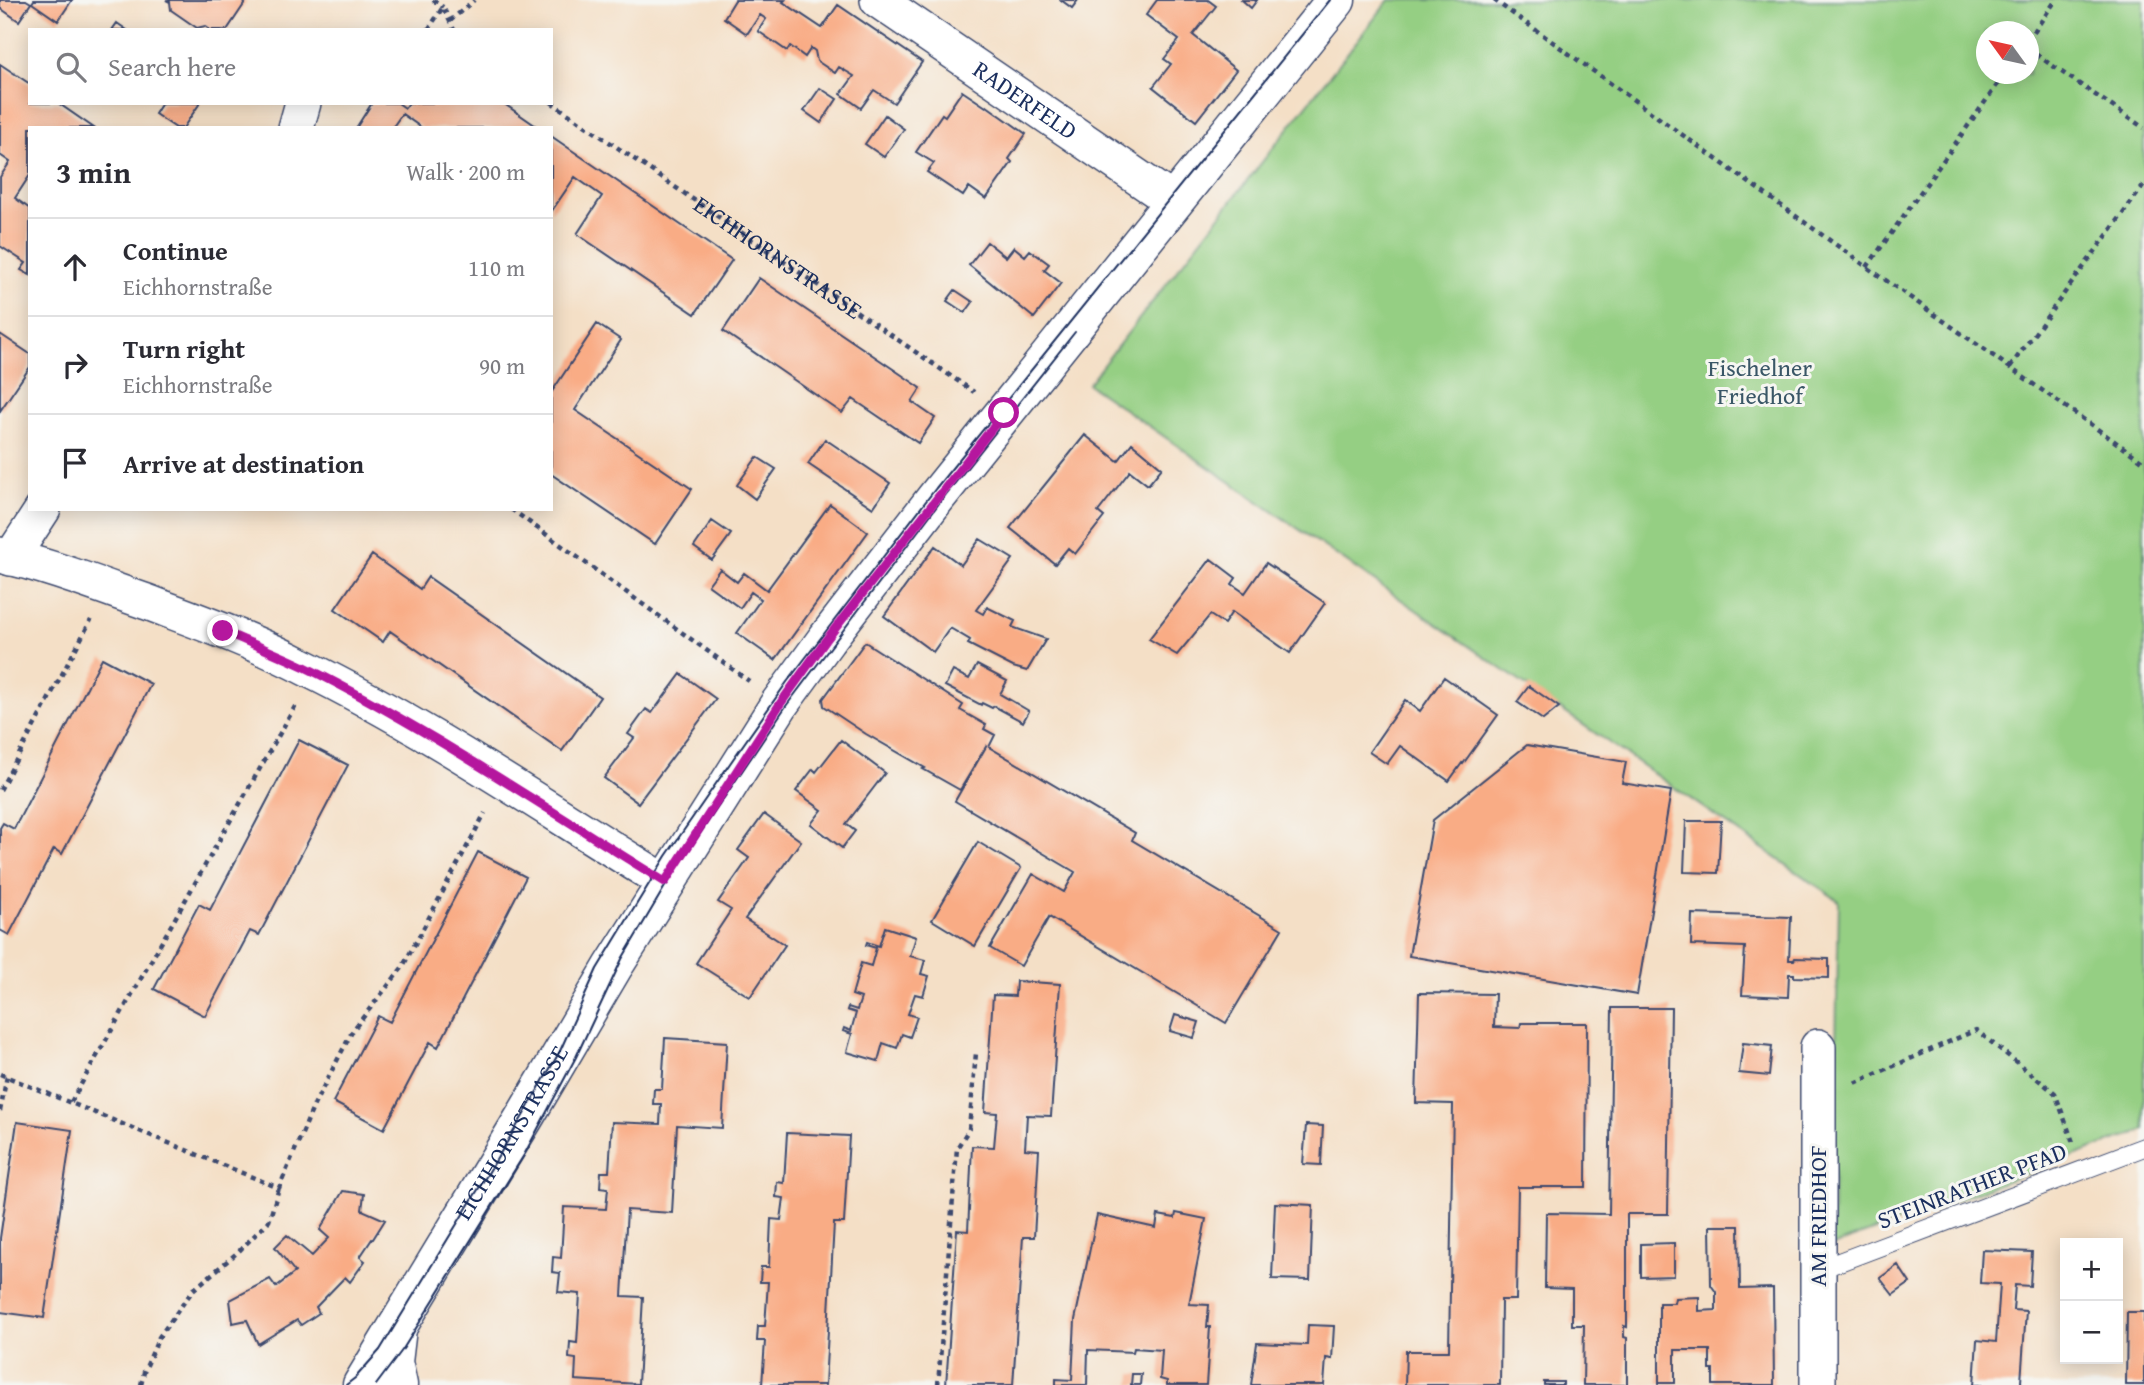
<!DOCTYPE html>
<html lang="en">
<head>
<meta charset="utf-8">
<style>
	:root { --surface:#fff; --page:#f2f2f3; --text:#2b2b33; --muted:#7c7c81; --line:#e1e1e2 }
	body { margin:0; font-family:"Gentium Book Plus",serif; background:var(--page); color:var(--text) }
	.controls { position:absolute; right:21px; bottom:21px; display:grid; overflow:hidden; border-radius:0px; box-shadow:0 4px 18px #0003 }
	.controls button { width:63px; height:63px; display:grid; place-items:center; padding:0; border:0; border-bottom:2px solid var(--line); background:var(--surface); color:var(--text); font:35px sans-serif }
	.compass { position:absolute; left:1976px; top:21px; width:63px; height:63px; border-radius:50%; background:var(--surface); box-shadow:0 4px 18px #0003; rotate:303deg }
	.stop { position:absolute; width:21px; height:21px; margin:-16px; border:5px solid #b5179e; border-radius:50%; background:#fff }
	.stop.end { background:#b5179e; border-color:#fff; box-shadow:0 2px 7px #0008 }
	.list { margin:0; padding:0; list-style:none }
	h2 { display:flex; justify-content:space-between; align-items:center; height:91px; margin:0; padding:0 28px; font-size:30px }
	h2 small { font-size:23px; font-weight:400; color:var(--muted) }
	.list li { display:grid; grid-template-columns:46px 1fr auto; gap:21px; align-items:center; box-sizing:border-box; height:98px; padding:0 28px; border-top:2px solid var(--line) }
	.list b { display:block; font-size:26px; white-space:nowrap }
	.list p { margin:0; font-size:23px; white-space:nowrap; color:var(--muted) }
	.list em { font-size:23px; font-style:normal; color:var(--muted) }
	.icon { flex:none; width:38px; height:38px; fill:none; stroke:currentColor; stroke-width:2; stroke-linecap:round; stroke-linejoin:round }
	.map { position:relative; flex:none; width:2144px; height:1385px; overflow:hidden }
	.search { position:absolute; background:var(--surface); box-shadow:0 4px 18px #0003; left:28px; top:28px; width:525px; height:77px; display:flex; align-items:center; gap:18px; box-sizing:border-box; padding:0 24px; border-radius:0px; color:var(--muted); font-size:26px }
	.panel { position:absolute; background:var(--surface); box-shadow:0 4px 18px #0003; left:28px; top:126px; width:525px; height:385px; border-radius:0px }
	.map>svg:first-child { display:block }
</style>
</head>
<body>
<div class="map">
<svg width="2144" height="1385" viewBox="0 0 2144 1385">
	<rect width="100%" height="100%" fill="#f6f6f2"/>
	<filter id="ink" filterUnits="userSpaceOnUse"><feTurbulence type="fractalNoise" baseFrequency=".0143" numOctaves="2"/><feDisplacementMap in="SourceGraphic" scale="14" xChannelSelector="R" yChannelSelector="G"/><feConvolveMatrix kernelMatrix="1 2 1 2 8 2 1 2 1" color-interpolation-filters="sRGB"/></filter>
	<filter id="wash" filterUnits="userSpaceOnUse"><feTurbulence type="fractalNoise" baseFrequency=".00686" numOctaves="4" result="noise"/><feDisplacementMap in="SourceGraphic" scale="28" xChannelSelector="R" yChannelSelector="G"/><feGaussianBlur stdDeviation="1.57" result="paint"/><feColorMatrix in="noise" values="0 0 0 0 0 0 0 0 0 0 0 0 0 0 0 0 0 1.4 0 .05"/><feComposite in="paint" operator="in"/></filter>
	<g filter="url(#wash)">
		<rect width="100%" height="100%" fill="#f4dfc6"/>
		<path fill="#95cf83" stroke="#587f70" stroke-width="2" fill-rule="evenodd" d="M 1389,0 L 2144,0 L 2144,1130 L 1832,1246 L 1839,901 L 1088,384 ZM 1986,32 L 2028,32 L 2028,74 L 1986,74 Z"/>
		<g id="blocks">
			<path fill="#f9ac85" d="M 0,0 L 26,0 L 31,3 L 19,21 L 0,8 Z
				M 34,0 L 72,0 L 58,21 L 32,3 Z
				M 166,0 L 247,0 L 227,30 L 210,30 L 205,26 L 197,28 L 171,10 L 170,2 Z
				M 735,0 L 785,0 L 783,2 L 822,28 L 838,5 L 922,62 L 894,103 L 874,90 L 861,108 L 841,94 L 854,76 L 839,67 L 835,73 L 817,61 L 815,51 L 811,48 L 805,57 L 790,46 L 787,51 L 758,31 L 766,19 L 760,15 L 747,34 L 724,18 Z
				M 1061,0 L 1078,0 L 1072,8 Z
				M 1157,0 L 1208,0 L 1216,6 L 1193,35 L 1236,70 L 1196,121 L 1153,87 L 1171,64 L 1164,59 L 1179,40 L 1146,15 Z
				M 1242,0 L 1257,0 L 1251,8 Z
				M 117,23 L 127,30 L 112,30 Z
				M 0,64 L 30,84 L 30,103 L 58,103 L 94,128 L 30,128 L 30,175 L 15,198 L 30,209 L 30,275 L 21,270 L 26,263 L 0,246 L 0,177 L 10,162 L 0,155 Z
				M 820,88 L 837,99 L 821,123 L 804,111 Z
				M 962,91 L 986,107 L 987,106 L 1026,134 L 1009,159 L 1012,162 L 986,199 L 969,187 L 963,196 L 927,172 L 934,163 L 916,152 L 942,114 L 945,116 Z
				M 162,103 L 200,103 L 183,128 L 176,128 L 155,114 Z
				M 372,103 L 398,103 L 405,108 L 409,103 L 503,103 L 539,128 L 422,128 L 402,114 L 392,128 L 356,128 Z
				M 885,115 L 904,129 L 884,157 L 865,144 Z
				M 551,136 L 732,260 L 695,314 L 577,234 L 602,196 L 575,177 L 551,212 Z
				M 987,242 L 1006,257 L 1014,247 L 1025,256 L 1030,250 L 1049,264 L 1044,270 L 1061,283 L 1034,318 L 969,265 Z
				M 759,278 L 921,388 L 912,402 L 935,418 L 918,443 L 853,399 L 842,413 L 723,331 Z
				M 955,290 L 973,302 L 965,313 L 947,301 Z
				M 597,324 L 621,340 L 575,410 L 692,489 L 655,544 L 551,474 L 551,393 Z
				M 0,334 L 30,354 L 30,367 L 0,411 Z
				M 1085,435 L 1118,461 L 1132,443 L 1162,468 L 1148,485 L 1130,471 L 1098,512 L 1104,517 L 1075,554 L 1068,548 L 1055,564 L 1010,528 Z
				M 825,439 L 890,483 L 873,508 L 808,464 Z
				M 757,457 L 776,469 L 755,499 L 737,485 Z
				M 830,504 L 868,532 L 775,660 L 737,633 L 761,599 L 751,592 L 740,608 L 708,585 L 720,569 L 737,582 L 744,573 L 767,590 Z
				M 712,521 L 731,534 L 712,560 L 694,547 Z
				M 980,539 L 1013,559 L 976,610 L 983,614 L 987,607 L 1015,621 L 1012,627 L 1046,639 L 1027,671 L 1013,667 L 968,644 L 970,640 L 950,628 L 933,652 L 884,616 L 935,546 L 961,565 Z
				M 372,555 L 420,589 L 428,577 L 600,697 L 562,751 L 390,631 L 383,642 L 335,609 Z
				M 1211,559 L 1236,578 L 1232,584 L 1245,593 L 1266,563 L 1325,603 L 1290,653 L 1232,612 L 1224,624 L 1210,615 L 1177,655 L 1149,639 Z
				M 865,642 L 963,705 L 960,710 L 986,725 L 984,729 L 995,735 L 989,747 L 1135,833 L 1132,840 L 1282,929 L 1226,1023 L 1049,917 L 1021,966 L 990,948 L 1033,874 L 1064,892 L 1075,872 L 955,801 L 987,745 L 960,790 L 923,769 L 925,768 L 866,734 L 824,706 L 823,699 Z
				M 102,658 L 151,684 L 62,854 L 54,849 L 9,935 L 0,930 L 0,828 L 3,823 L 14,829 Z
				M 977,665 L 1007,681 L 1000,694 L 1029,711 L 1023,722 L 994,706 L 992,708 L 982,703 L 981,705 L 945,686 L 953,671 L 969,679 Z
				M 681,674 L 716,699 L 638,803 L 604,778 L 634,738 L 628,734 L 646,709 L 652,713 Z
				M 1444,677 L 1498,715 L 1463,764 L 1462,763 L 1449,781 L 1400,746 L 1387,764 L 1369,752 L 1405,700 L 1420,711 Z
				M 1529,686 L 1559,707 L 1543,720 L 1517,702 Z
				M 299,740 L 348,765 L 259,935 L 250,931 L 205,1016 L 154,989 L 199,904 L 210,910 Z
				M 841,740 L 885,773 L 846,824 L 855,831 L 842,848 L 811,824 L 822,810 L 796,791 L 813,769 L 816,772 Z
				M 1527,745 L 1626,762 L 1622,783 L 1671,791 L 1637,995 L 1409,956 L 1433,820 Z
				M 764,814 L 801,841 L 745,919 L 785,945 L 750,997 L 696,963 L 731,910 L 718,902 L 749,858 L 738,850 Z
				M 1686,821 L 1721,821 L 1718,873 L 1684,872 Z
				M 978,842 L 1021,868 L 975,946 L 932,920 Z
				M 478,852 L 526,877 L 438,1047 L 430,1042 L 384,1129 L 333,1102 L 378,1016 L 390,1022 Z
				M 1692,914 L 1791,917 L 1789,960 L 1794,960 L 1795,958 L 1829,959 L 1829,978 L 1794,977 L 1794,974 L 1789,974 L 1788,997 L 1742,995 L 1745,947 L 1691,945 Z
				M 885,927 L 916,937 L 910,956 L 925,960 L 921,974 L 929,976 L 923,996 L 915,994 L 908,1014 L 917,1017 L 910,1037 L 902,1034 L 897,1048 L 883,1043 L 878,1061 L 847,1052 L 852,1034 L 843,1031 L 844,1028 L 851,1031 L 856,1013 L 847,1010 L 848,1007 L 857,1010 L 861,998 L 852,995 L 861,963 L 871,966 L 876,948 L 866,945 L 867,942 L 879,946 Z
				M 1016,981 L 1060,984 L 1051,1116 L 1027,1115 L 1025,1149 L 1039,1150 L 1034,1237 L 1023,1237 L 1013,1385 L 946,1385 L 957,1230 L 968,1231 L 972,1146 L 994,1147 L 997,1113 L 985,1112 L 993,995 L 1015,996 Z
				M 1419,993 L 1495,994 L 1494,1027 L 1520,1028 L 1521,1023 L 1587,1023 L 1586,1187 L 1518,1187 L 1516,1300 L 1501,1300 L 1500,1385 L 1405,1385 L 1406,1351 L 1449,1351 L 1453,1104 L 1416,1103 Z
				M 1612,1008 L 1671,1008 L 1668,1214 L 1627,1214 L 1627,1327 L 1624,1326 L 1624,1337 L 1627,1338 L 1627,1385 L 1583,1385 L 1584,1325 L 1572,1325 L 1572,1289 L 1545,1288 L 1546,1213 L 1609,1214 Z
				M 1175,1015 L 1199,1022 L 1194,1038 L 1170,1031 Z
				M 665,1038 L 727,1042 L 722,1128 L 677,1125 L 672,1213 L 627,1210 L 622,1296 L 643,1297 L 638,1384 L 575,1380 L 576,1359 L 569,1358 L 570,1342 L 577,1343 L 580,1294 L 558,1292 L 560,1273 L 552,1272 L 553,1257 L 561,1258 L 564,1207 L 606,1209 L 608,1188 L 600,1187 L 601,1172 L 609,1172 L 612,1122 L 660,1124 L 661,1104 L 653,1104 L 654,1089 L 662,1089 Z
				M 1743,1043 L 1772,1046 L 1769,1076 L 1739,1073 Z
				M 17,1122 L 72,1130 L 44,1318 L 0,1312 L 0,1238 Z
				M 1306,1125 L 1323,1126 L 1321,1165 L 1303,1164 Z
				M 787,1133 L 849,1136 L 844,1223 L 834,1223 L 825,1385 L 762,1385 L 765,1341 L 757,1341 L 758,1326 L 765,1326 L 768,1282 L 760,1282 L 761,1267 L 769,1267 L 771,1219 L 781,1220 L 784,1198 L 776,1197 L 777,1182 L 784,1183 Z
				M 343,1191 L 364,1194 L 362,1210 L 385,1220 L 373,1239 L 372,1239 L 360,1257 L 365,1261 L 350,1282 L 345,1277 L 316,1307 L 319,1313 L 301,1325 L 297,1320 L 258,1344 L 247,1320 L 233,1323 L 230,1300 L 270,1279 L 276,1287 L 295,1272 L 275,1247 L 287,1235 L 312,1256 L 329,1238 L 320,1230 Z
				M 1275,1203 L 1313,1205 L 1310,1280 L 1272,1279 Z
				M 1176,1213 L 1206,1219 L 1189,1304 L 1209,1305 L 1207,1327 L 1210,1327 L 1206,1385 L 1167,1385 L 1167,1381 L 1160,1379 L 1162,1350 L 1134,1348 L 1133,1352 L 1088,1350 L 1087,1385 L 1056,1385 L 1056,1379 L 1072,1380 L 1075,1320 L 1097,1215 L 1156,1228 L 1158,1215 L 1175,1218 Z
				M 1710,1226 L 1739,1226 L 1740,1289 L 1773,1288 L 1774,1385 L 1713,1385 L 1713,1370 L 1710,1370 L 1710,1350 L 1675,1350 L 1675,1383 L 1659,1383 L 1659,1303 L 1674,1303 L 1675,1298 L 1699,1297 L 1699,1311 L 1716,1310 L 1716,1292 L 1711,1285 Z
				M 1674,1243 L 1674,1276 L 1641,1277 L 1641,1244 Z
				M 1982,1250 L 2032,1252 L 2030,1286 L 2015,1285 L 2013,1310 L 2026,1311 L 2021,1382 L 2023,1385 L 1974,1385 L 1977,1340 L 1996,1342 L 2000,1284 L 1980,1283 Z
				M 1898,1265 L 1910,1283 L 1893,1295 L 1880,1278 Z
				M 2127,1312 L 2144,1312 L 2144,1385 L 2126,1385 Z
				M 1308,1325 L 1334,1326 L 1332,1359 L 1326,1358 L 1324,1385 L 1251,1385 L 1257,1343 L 1307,1345 Z
				M 1132,1374 L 1141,1374 L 1140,1385 L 1131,1385 Z
				M 1544,1382 L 1563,1382 L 1563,1385 L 1544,1385 Z"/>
		</g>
	</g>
	<g filter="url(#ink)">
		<use href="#blocks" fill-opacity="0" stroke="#3c496e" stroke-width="2"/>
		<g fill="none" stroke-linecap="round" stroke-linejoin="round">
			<g stroke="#3c496e" stroke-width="20">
				<path id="service" d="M 1818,1270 L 2144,1147"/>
			</g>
			<g stroke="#3c496e" stroke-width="38">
				<g id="minor">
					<path id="s2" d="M 878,0 L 1174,202"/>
					<path d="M 296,128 L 303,103"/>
					<path d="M 0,555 C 47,565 101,586 147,602 C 200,622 254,641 304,667 C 430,729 546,809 665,882"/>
					<path d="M 11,558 L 43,509"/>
					<path d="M 1818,1047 L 1818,1385"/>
				</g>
			</g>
			<g stroke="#3c496e" stroke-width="41">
				<path id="tertiary" d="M 362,1385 L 524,1118 L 613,967 L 780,703 L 826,640 L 935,499 L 1336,0"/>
			</g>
			<g stroke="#3c496e" stroke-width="41">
				<path id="secondary" d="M 397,1328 L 393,1362 L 398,1385"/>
			</g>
			<g stroke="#3c496e" stroke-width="4.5" stroke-dasharray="5 5" stroke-linecap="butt">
				<path d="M 433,0 L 443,7"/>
				<path d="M 1494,0 L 1867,267 L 2144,462"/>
				<path d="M 450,21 L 474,0"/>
				<path d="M 428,30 L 443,7 L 454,30"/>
				<path d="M 2028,40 L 2056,0"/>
				<path d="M 2028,49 L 2144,128"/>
				<path id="s1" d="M 551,102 L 974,392"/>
				<path d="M 1867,267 L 2005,74"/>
				<path d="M 2010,367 L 2144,185"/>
				<path d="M 511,509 L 749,681"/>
				<path d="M 0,790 L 91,620"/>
				<path d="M 0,1074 L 279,1188 L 315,1103 L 353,1030 L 402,968 L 485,813"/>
				<path d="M 1855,1083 L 1976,1030 L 2055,1093 L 2074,1145"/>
				<path d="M 71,1102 L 297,703"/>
				<path d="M 0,1111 L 7,1076"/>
				<path d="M 141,1385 L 144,1372 L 159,1337 L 193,1290 L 238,1252 L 269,1221 L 279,1188"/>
				<path d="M 938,1385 L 957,1148 L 969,1129 L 976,1053"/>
			</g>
			<use href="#service" stroke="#fff" stroke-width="18"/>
			<use href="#minor" stroke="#fff" stroke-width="35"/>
			<use href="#tertiary" stroke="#fff" stroke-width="38"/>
			<use href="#secondary" stroke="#fff" stroke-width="38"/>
			<g stroke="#1b2f5e" stroke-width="2">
				<path id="s3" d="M 346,1385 L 355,1378 L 380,1350 L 523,1116 L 560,1051 L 597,969 L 666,856 L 733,759 L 787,682 L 936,488 L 1330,0"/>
				<path d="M 376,1385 L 403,1349 L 524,1155 L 576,1057 L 622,959 L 673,873 L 786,706 L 940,502 L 1075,332"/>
			</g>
		</g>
	</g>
	<g fill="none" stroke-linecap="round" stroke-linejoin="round" filter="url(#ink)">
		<path stroke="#b5179e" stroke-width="9" d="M 223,631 C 250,643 278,654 305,667 C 431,730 546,809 665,882 L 780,704 L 826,640 L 1004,413"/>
	</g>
	<g text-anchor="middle" stroke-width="6" stroke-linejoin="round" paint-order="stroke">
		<g font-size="24" fill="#1b2f5e" stroke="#f6f6f2">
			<text dy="8" stroke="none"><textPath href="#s2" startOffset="178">RADERFELD</textPath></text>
			<text dy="8" stroke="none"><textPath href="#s1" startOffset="275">EICHHORNSTRASSE</textPath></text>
			<text dy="8" stroke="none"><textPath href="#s3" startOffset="303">EICHHORNSTRASSE</textPath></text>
			<text transform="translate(1972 1186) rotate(-21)" y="8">STEINRATHER PFAD</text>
			<text transform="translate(1818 1216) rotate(-90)" y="8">AM FRIEDHOF</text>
		</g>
		<g font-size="24" fill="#3a5767" stroke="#f6f6f2">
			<text x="1760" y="376">Fischelner<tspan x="1760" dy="28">Friedhof</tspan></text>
		</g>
	</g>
</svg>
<div class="controls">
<button>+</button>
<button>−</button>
</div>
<svg class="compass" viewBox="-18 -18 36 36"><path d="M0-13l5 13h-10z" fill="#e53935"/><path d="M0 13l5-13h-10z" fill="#7c7c81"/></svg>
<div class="stop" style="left:1004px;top:413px"></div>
<div class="stop end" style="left:223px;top:631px"></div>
<div class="search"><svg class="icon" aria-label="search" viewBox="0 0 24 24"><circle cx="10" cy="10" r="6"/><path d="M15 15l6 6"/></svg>Search here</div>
<section class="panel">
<h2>3 min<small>Walk · 200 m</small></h2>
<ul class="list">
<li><svg class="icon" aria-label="ahead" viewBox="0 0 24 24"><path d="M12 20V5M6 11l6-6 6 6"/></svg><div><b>Continue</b><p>Eichhornstraße</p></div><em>110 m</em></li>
<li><svg class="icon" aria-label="right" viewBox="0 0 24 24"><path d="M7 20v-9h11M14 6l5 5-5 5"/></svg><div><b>Turn right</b><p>Eichhornstraße</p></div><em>90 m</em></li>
<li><svg class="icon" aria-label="arrive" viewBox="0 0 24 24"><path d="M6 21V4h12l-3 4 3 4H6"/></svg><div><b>Arrive at destination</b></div></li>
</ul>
</section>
</div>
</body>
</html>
